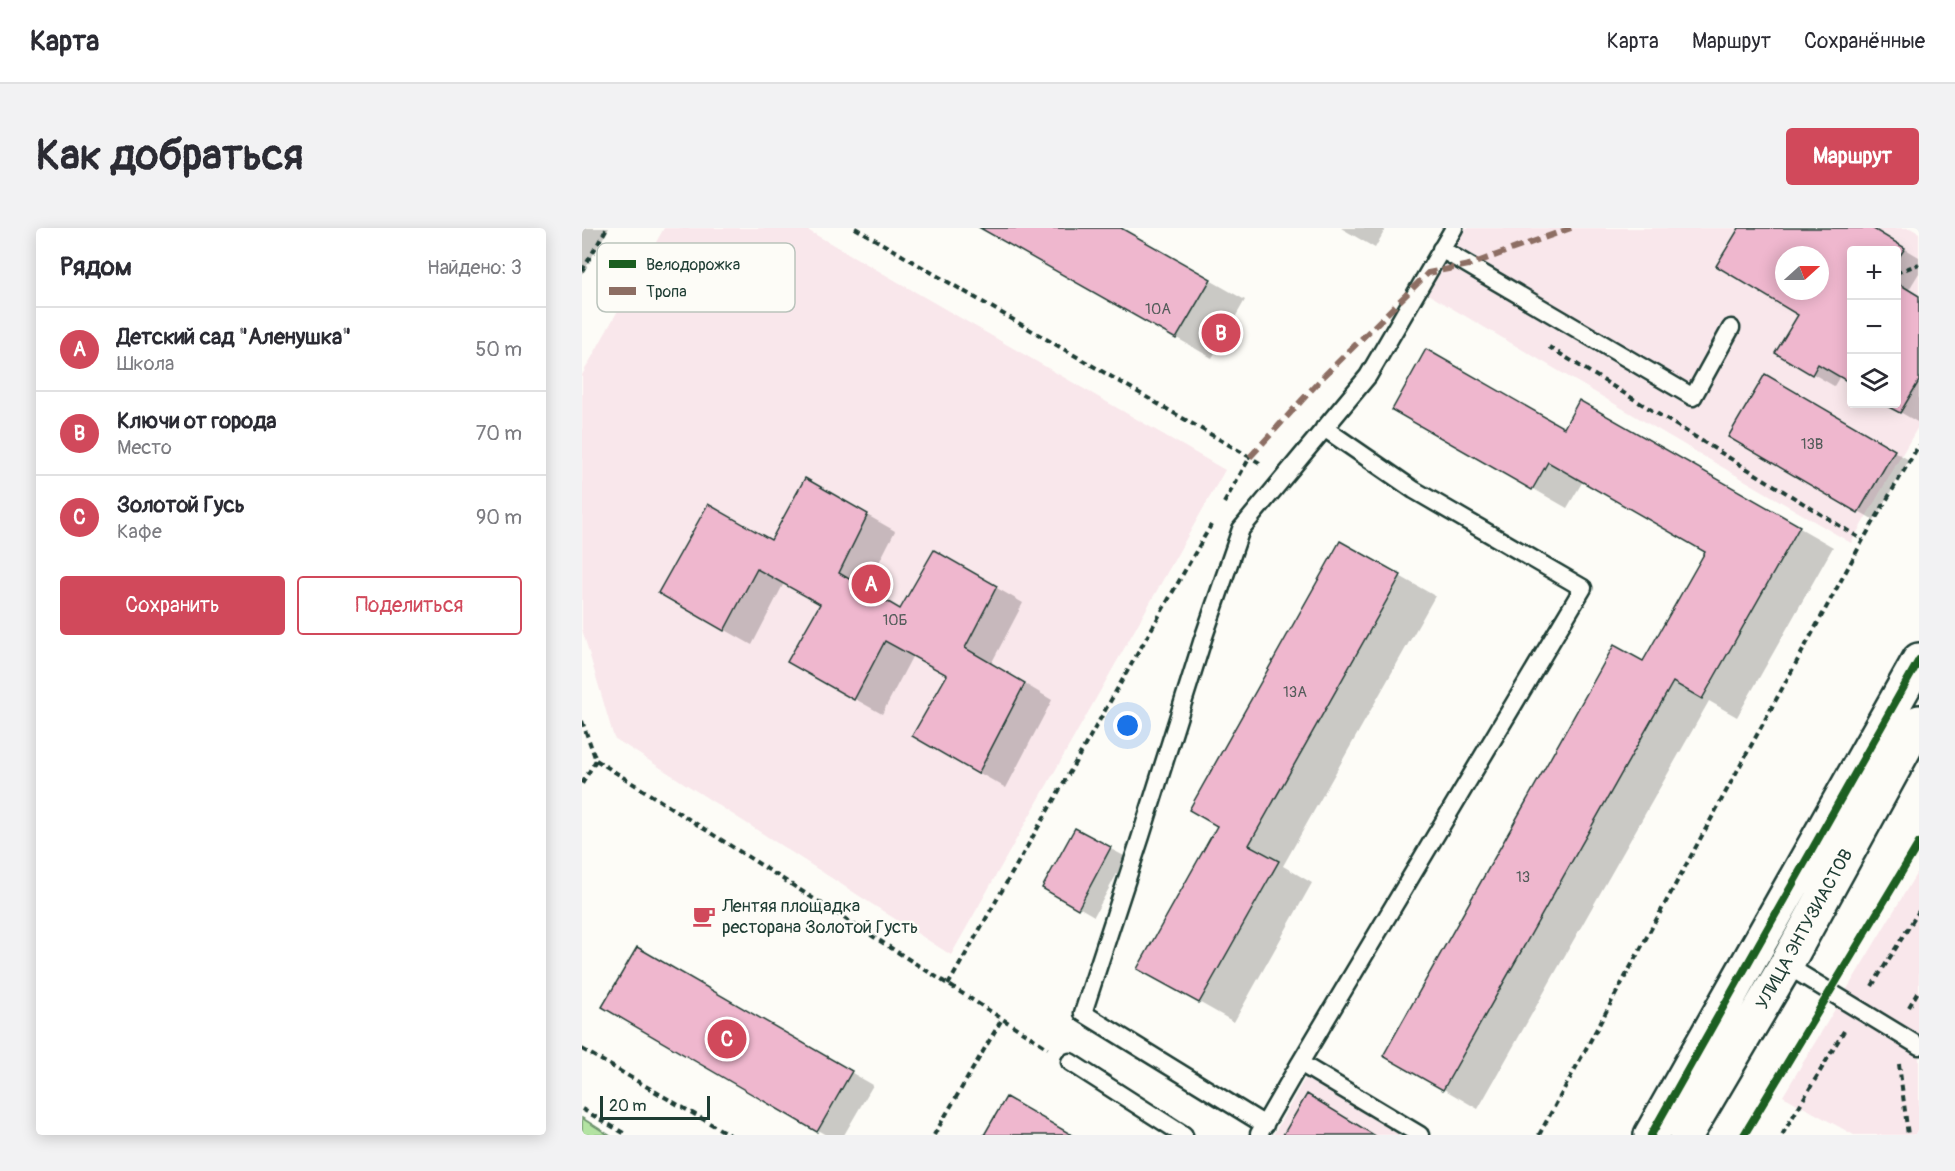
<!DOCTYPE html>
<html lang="ru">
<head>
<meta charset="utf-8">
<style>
	:root { --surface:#fff; --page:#f2f2f3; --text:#2b2b33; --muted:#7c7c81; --line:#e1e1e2; --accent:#d1495b }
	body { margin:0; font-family:Pangolin,sans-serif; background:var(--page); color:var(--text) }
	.controls { position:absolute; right:18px; top:18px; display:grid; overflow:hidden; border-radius:6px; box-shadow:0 3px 15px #0003 }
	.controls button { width:54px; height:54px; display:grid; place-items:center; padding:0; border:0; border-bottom:2px solid var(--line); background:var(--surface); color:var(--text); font:30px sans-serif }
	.compass { position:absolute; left:1193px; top:18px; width:54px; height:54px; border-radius:50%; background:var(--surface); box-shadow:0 3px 15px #0003; rotate:69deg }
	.scale { position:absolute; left:18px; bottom:15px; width:110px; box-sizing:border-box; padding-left:6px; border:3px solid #1f3d34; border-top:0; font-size:16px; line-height:21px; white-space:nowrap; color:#1f3d34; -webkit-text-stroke:4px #fdfcf7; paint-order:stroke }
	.you { position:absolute; left:546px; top:498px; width:21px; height:21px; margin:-15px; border:4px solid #fff; border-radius:50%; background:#1a73e8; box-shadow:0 0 0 9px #1a73e833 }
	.badge { display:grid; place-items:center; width:39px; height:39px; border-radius:50%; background:var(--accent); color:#fff; font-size:20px; font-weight:700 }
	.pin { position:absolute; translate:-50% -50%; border:3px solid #fff; box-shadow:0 2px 6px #0006 }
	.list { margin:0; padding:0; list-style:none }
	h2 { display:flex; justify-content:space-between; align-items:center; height:78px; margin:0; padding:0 24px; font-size:26px }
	h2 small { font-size:20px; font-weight:400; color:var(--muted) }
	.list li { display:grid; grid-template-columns:39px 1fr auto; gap:18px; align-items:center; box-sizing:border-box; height:84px; padding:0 24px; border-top:2px solid var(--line) }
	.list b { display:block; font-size:22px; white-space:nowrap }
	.list p { margin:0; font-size:20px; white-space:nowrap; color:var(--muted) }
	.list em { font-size:20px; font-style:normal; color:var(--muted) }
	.actions { display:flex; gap:12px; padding:18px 24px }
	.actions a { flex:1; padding:14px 0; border:2px solid var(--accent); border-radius:6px; text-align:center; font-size:21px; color:var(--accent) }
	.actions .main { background:var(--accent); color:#fff }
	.icon { flex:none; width:33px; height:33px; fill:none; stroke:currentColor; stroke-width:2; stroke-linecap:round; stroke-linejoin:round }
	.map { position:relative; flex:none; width:1337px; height:907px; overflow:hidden; border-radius:6px }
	header { display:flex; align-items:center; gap:36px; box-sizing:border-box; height:84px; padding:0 30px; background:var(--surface); border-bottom:2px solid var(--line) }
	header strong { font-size:28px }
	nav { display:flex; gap:33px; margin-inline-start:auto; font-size:21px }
	.intro { display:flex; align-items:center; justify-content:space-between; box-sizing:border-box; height:144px; padding:0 36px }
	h1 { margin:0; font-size:42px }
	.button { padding:15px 27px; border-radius:6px; background:var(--accent); color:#fff; font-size:21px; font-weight:700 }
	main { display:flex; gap:36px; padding:0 36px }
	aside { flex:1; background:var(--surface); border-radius:6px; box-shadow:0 3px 15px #0003 }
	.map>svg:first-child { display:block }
</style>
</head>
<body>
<header>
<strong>Карта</strong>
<nav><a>Карта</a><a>Маршрут</a><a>Сохранённые</a></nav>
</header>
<div class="intro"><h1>Как добраться</h1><a class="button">Маршрут</a></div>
<main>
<aside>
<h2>Рядом<small>Найдено: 3</small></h2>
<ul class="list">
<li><span class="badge">A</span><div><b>Детский сад &quot;Аленушка&quot;</b><p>Школа</p></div><em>50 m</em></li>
<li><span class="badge">B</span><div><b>Ключи от города</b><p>Место</p></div><em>70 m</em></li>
<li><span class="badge">C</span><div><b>Золотой Гусь</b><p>Кафе</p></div><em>90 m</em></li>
</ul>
<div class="actions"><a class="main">Сохранить</a><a>Поделиться</a></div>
</aside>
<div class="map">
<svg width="1337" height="907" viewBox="0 0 1337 907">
	<rect width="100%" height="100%" fill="#fdfcf7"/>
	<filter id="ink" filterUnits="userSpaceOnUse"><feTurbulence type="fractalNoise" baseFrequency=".0167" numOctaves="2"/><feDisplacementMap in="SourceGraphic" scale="12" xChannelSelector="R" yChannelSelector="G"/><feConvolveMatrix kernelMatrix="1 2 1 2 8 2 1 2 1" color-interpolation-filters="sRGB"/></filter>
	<g filter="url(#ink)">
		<path fill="#f9e7eb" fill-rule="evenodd" d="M 82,0 L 222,0 L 643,242 L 369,727 L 32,510 L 0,401 L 0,147 Z
			M 883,0 L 1328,0 L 1337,5 L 1337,197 L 1269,315 L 844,65 ZM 1270,22 L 1314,22 L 1314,176 L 1270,176 ZM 1202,27 L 1238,27 L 1238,63 L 1202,63 Z
			M 1337,641 L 1337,907 L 1272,907 L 1201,868 Z
			M 723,850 L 818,907 L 691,907 Z"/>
		<path fill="#b3e3a2" stroke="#69906b" stroke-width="1.5" d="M 0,890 L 27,907 L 0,907 Z"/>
		<path fill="#0003" fill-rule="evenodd" d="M 0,0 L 27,0 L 0,46 Z
			M 401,0 L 536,0 L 663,72 L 630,130 Z
			M 759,0 L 804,0 L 793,20 Z
			M 1159,0 L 1288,0 L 1337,29 L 1337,45 L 1326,63 L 1337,69 L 1337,195 L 1304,176 L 1314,176 L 1314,22 L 1270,22 L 1258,148 L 1252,158 L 1195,125 L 1218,86 ZM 1202,27 L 1238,27 L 1238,63 L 1202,63 Z
			M 1183,148 L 1327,232 L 1292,292 L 1148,208 Z
			M 998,174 L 1251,319 L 1155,489 L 1127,473 L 896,881 L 803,827 L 1062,435 L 1125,324 L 1001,253 L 985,280 L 812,181 L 982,202 Z
			M 224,252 L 313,303 L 283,362 L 319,383 L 352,324 L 441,375 L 409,436 L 470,472 L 424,560 L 332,508 L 366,447 L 331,427 L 300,486 L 207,434 L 240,376 L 202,355 L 170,417 L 78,365 L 189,314 Z
			M 759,315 L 853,368 L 701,638 L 730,655 L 652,794 L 592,760 L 637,598 Z
			M 493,602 L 544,629 L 512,688 L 462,659 Z
			M 56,721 L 291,857 L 262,907 L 244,907 L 22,779 Z"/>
		<path fill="#efb7ce" stroke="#1f3d34" stroke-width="1.5" fill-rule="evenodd" d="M 398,0 L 539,0 L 629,51 L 594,111 Z
			M 1157,0 L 1290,0 L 1323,20 L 1314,34 L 1314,22 L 1270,22 L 1270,156 L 1236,136 L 1230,147 L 1193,125 L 1216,87 L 1134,38 ZM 1202,27 L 1238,27 L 1238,63 L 1202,63 Z
			M 1314,54 L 1337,68 L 1337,153 L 1318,185 L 1301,176 L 1314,176 Z
			M 844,121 L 982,200 L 997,172 L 1218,298 L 1120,471 L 1091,454 L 861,862 L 801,828 L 1032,417 L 1061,433 L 1123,324 L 966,234 L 950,262 L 810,182 Z
			M 1183,146 L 1313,222 L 1276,285 L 1146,209 Z
			M 223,250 L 286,286 L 257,345 L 318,381 L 352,322 L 415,358 L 383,420 L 443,455 L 396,546 L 330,508 L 365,447 L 303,413 L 272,472 L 205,434 L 238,376 L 175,341 L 142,403 L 76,365 L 126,276 L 189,312 Z
			M 758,313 L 819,347 L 667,617 L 697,633 L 617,775 L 555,741 L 635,598 L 607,582 Z
			M 493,600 L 529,619 L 496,681 L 460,660 Z
			M 55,719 L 270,843 L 235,904 L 20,779 Z
			M 725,866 L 792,907 L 701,907 Z
			M 424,869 L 490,907 L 402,907 Z"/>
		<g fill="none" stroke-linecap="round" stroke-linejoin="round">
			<g stroke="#1f3d34" stroke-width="21">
				<path id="service" d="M 859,21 L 1111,169 L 1149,100
					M 1204,737 L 1337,818
					M 488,834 L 602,907
					M 718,835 L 1001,360 L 832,262 L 742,200
					M 683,897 L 501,785 L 559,608 L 621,411 L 659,301 L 786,148 L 872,0
					M 677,906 L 718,835 L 838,907"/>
			</g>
			<g stroke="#1f3d34" stroke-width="38">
				<path id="tertiary" d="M 1069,907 L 1337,432
					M 1104,907 L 1204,737 L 1337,494"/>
			</g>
			<path stroke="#1f3d34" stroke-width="4" stroke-dasharray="6 4.5" stroke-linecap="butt" d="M 273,0 L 678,235
				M 0,43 L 25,0
				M 1314,45 L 1337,36
				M 967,119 L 1281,312
				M 642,275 L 668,229
				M 0,493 L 14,532 L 0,556
				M 14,532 L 466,820
				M 366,757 L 629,297
				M 1290,758 L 1337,683
				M 1327,779 L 1337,762
				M 0,821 L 148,907
				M 1317,836 L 1326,907
				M 0,881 L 45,907
				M 352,907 L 420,791
				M 957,907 L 1281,312 L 1337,217
				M 1200,907 L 1262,803"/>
			<use href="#service" stroke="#fdfcf7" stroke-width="16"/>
			<use href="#tertiary" stroke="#fdfcf7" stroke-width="33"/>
			<path stroke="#8d6e63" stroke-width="6" stroke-dasharray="12 6" stroke-linecap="butt" d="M 668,229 L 743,147 L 846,45 L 887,37 L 989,0"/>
			<g stroke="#fdfcf7" stroke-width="11">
				<path id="cycleway" d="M 1069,907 L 1337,432
					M 1162,907 L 1337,615"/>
			</g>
			<use href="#cycleway" stroke="#1b5e20" stroke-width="8"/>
		</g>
	</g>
	<defs>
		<g id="cafe-bare" transform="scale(1.8)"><path d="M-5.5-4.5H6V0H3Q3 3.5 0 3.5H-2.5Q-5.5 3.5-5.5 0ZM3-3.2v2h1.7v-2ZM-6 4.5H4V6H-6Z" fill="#d1495b" stroke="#fdfcf7" stroke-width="2.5" paint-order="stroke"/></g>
	</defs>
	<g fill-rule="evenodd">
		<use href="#cafe-bare" x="122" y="688"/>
	</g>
	<g text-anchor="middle" stroke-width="5" stroke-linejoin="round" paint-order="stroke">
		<g font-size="15" fill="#535c5a">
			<text x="576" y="86">10А</text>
			<text x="1230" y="221">13В</text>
			<text x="313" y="397">10Б</text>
			<text x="713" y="469">13А</text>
			<text x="941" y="654">13</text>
		</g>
		<g font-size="18" fill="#1f3d34" stroke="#fdfcf7" text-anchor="start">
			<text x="140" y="684">Лентяя площадка<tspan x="140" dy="21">ресторана Золотой Густь</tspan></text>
		</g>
		<g font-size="18" fill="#1f3d34" stroke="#fdfcf7">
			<text transform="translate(1222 701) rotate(-61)" y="6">УЛИЦА ЭНТУЗИАСТОВ</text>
		</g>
	</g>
	<rect x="15" y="15" width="198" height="69" rx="9" fill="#fdfcf7" stroke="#bac3bc" stroke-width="1.5"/>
	<rect x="27" y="32" width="27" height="8" fill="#1b5e20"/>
	<rect x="27" y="59" width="27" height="8" fill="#8d6e63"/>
	<g font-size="16" fill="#1f3d34">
		<text x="64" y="42">Велодорожка</text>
		<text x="64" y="69">Тропа</text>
	</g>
</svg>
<div class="controls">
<button>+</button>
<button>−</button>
<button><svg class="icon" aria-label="layers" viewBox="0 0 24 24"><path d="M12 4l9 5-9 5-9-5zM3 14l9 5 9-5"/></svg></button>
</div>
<svg class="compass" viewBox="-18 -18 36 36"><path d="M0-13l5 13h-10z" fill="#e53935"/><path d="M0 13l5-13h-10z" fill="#7c7c81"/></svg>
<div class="scale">20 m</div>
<div class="you"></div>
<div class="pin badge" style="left:289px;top:356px">A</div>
<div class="pin badge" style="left:639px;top:105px">B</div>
<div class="pin badge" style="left:145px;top:811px">C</div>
</div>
</main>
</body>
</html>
